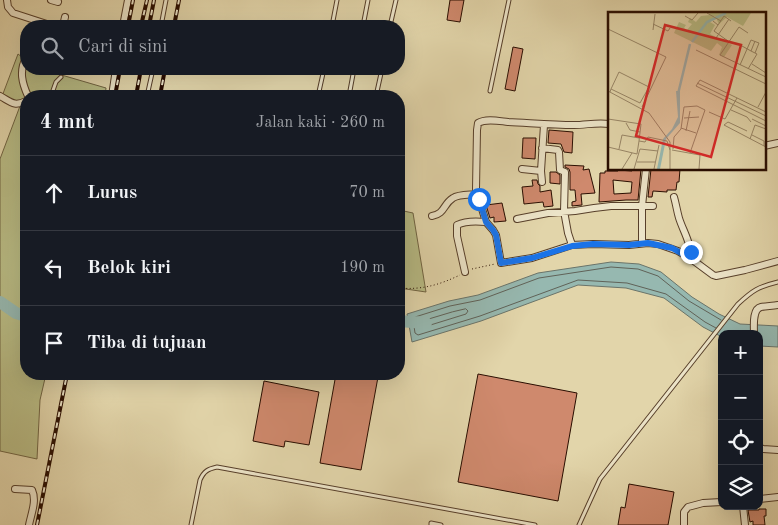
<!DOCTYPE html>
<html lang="id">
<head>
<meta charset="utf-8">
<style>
	:root { --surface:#171b24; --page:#242831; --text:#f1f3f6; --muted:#9ea1a6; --line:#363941 }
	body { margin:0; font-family:"Old Standard TT",serif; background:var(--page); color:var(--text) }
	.controls { position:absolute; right:15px; bottom:15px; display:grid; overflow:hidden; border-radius:10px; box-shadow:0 5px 20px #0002 }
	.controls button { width:45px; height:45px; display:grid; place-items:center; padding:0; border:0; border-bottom:1px solid var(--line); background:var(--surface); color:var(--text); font:25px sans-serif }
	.stop { position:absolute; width:15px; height:15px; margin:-11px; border:4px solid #1a73e8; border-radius:50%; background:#fff }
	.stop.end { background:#1a73e8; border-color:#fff; box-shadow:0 1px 5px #0008 }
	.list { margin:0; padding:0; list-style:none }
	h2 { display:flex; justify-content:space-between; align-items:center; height:65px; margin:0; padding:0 20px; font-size:21px }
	h2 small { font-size:16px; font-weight:400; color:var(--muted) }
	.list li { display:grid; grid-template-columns:32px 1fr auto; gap:15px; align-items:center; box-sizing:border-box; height:75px; padding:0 20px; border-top:1px solid var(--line) }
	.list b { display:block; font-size:19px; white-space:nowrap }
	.list em { font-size:16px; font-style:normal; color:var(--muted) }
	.icon { flex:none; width:28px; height:28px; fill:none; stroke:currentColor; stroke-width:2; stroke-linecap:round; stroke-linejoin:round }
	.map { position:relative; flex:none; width:778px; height:525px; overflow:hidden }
	.search { position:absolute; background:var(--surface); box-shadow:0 5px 20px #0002; left:20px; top:20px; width:385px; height:55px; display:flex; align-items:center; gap:12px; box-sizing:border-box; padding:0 18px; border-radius:20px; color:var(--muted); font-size:19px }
	.panel { position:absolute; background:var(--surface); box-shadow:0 5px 20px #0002; left:20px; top:90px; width:385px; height:290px; border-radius:20px }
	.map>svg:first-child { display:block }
</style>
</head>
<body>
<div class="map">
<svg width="778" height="525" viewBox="0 0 778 525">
	<rect width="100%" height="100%" fill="#e2d5aa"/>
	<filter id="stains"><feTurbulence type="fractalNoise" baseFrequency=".004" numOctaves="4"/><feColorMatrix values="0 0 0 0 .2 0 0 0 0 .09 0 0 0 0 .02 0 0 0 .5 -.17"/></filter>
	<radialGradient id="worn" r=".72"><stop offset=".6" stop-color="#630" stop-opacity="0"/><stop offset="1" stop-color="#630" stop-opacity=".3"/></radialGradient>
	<path fill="#b9bc85" stroke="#716442" d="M 18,54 L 26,60 L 26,69 L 41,69 L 106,88 L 105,96 L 26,96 L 26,374 L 46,374 L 40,400 L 37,459 L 0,451 L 0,159 L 20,106 L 1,99 Z
		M 399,210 L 413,213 L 426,292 L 399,288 Z"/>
	<path fill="#96b8b0" stroke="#6a746a" d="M 611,262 L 639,264 L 661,272 L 692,297 L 719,314 L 740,324 L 778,326 L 778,347 L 759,346 L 759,334 L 722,334 L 722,337 L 703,327 L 664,298 L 626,288 L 578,285 L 481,321 L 412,342 L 407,314 L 449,301 L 478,295 L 538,273 Z"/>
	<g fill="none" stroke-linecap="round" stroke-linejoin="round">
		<path stroke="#606258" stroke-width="1" d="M 466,309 L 468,311 L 466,314 L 424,327 L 421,325 L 420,323 L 422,321 L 452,312 Z
			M 716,328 L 705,322 L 666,294 L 627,283 L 578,280 L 480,316 L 418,335 L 415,333 L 413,319 L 415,317 L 450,306 L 480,300 L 539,278 L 611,267 L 638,269 L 658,276 L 689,301 L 721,320"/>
		<path stroke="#96b8b0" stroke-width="12" d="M 0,302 L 16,313 L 26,316
			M 399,321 L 426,323"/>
	</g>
	<path fill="#cf896d" stroke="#290d00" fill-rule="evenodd" d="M 450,0 L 464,0 L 460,22 L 447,20 Z
		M 513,47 L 523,49 L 515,91 L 505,89 Z
		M 549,130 L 573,132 L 572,153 L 564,152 L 561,144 L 548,143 Z
		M 523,138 L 536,138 L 535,159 L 522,158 Z
		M 565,165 L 584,166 L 583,170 L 589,169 L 595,193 L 581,194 L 582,205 L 572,206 L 572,202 L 576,201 L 575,190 L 570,190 L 570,172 L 569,169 L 565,167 Z
		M 632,169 L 641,169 L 638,200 L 626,200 L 599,202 L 600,173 L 605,173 L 605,171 L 618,171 L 618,170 L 632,171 ZM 613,180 L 632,182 L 631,193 L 614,194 Z
		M 651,169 L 680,169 L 679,182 L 677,182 L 676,190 L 667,190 L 667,192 L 653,191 L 652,197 L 648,197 Z
		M 550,172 L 556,172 L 560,175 L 560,184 L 550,183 Z
		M 532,180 L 537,180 L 538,184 L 540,186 L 540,192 L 551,190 L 553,206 L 544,207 L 543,202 L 524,204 L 522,187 L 533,186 Z
		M 502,203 L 506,221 L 494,222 L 494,217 L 490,218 L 486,205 Z
		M 336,374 L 358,374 L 378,377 L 361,470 L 320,463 Z
		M 478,374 L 577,393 L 558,501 L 458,482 Z
		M 264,381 L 319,392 L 309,445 L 285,441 L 284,447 L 253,441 Z
		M 629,484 L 674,492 L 668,525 L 618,525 L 621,507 L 625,508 Z
		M 759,509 L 766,509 L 766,516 L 764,516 L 765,525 L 753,525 L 753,521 L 750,522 L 748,510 L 759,510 Z"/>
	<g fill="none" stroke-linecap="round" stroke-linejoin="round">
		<g stroke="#573f2a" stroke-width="5">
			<path id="lane" d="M 161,26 L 166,0
				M 332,26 L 337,0
				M 363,26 L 368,0
				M 390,26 L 396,0
				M 490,91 L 509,0
				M 51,96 L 56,82 L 61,77
				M 147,96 L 153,69
				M 318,96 L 324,69
				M 349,96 L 354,69
				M 376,96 L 382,69
				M 191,525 L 200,480 C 204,471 208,469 217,467 L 535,525
				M 431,525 L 431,523 L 441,525
				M 579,525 L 600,479 L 738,304 C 753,290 758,287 778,282"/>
		</g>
		<g stroke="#573f2a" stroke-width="8">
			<path id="street" d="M 7,0 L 8,7 L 13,13 L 53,26
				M 51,0 L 58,2
				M 63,26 L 65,17
				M 123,26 L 128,0
				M 26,58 C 19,71 22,83 28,96
				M 0,96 C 11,102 14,107 26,101
				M 112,96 L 116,69
				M 609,124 C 598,122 586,125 574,125 C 552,125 530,123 508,122 C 499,121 486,118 478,123 L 477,130 L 476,189 L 486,222 L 493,230 L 496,235 L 501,263 L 532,258 L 572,245 L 593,244 L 629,245 L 648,243 L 658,244 L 678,251 L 690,258 L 713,275 L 716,276 L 745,270 L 778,261
				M 764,146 L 778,143
				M 542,148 L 558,150 L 559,152 L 560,170 L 565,172 L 564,211 L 568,233 L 572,245
				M 522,169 L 541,171
				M 542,182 L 541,171 L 544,125
				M 674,197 C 676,204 677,211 679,218 C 683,231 692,244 690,258
				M 432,216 C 445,214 443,204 453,198 C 459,194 470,195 477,194
				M 517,219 L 548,213 L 575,211 L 594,208 L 611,206 L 653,206
				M 642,243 L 642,206 L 646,169
				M 465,272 L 457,236 L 457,225 C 465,221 477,221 486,222
				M 754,334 C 754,326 752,309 761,307 C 766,306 773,306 778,305
				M 759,447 L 763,449 L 778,450
				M 15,489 L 32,490 C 37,501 31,514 29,525
				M 759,499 L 778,497
				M 743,506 L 745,525
				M 684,525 L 684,512 L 688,507 L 703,503 L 722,502"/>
		</g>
		<path stroke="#290d00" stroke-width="1" stroke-dasharray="1 2.5" stroke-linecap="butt" d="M 472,269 L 495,264
			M 399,288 C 422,290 439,285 460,275"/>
		<use href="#lane" stroke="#ece4c8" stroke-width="3"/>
		<use href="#street" stroke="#ece4c8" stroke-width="6"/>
		<g stroke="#290d00" stroke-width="4">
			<path id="rail" d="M 128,26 L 133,0
				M 141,26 L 147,0
				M 149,26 L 154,0
				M 174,26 L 179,0
				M 115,96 L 120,69
				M 136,96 L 141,69
				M 160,96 L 165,69
				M 37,525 L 67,374"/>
		</g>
		<use href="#rail" stroke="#ece4c8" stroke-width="2" stroke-dasharray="5.5" stroke-linecap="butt"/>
	</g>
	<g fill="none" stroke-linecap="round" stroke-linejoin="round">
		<path stroke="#1a73e8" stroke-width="6" d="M 479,199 L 486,222 L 493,230 L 496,235 L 501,263 L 532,258 L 572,246 L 593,244 L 629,245 L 648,243 L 672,248 L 690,258 L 691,252"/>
	</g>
	<g transform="translate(608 12)">
		<rect width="158" height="158" fill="#e2d5aa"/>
		<path d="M 101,1 L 143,1 L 135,14 L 119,5 L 111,12 L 107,4 L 102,10 L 107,13 L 102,22 L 124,33 L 116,45 L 111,43 L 114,35 L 109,31 L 103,39 L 66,21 L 71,10 L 78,13 L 76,16 L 79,18 L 84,12 L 80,10 L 82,6 L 88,10 L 93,4 L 102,3 Z" fill="#b9bc85"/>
		<path d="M 68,79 L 72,79 L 72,111 L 58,127 L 52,157 L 49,157 L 55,127 L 64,117 L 70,105 Z" fill="#96b8b0"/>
		<path fill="none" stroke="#96b8b0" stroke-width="2.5" d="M 84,30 L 99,10 L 118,1M 70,82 L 82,32"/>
		<path fill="none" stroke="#988566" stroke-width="1" d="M 99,1 L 113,9M 77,4 L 84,8 L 90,1M 105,9 L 110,13 L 106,19 L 120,29M 45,12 L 60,19 L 62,16M 110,13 L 116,4 L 123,9M 0,17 L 58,45 L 34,95M 45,18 L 47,2M 140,21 L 131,15 L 112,43 L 158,65M 108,26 L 121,7M 134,34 L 143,39 L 147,29M 88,38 L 158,72M 144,52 L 158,61M 132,53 L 143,28 L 151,31 L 147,41M 140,57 L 149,42 L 143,39M 89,71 L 158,104M 0,79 L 41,101 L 62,130 L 62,157M 2,80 L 3,77 L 11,60 L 41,75 L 32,91 L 3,77M 150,95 L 158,80M 123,98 L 139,105 L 143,110M 101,100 L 117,107 L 129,86M 158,100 L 92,68 L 88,74 L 158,109M 76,106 L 91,105M 0,107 L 33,112 L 31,129M 144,107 L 158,114M 18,111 L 22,118 L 32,120M 73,116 L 88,121M 78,119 L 82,99M 139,119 L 120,110 L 116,113 L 158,135M 144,123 L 156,129 L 156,134M 142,127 L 147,113 L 158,117M 0,135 L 29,142 L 31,129 L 37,130 L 40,125 L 59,129 L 62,138M 11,137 L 14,123 L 31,126M 65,137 L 66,125 L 73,117 L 76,95 L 89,94 L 97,98 L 82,141M 64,138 L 92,143 L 91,157M 29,150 L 47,150M 14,157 L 24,141M 26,157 L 32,137 L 50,139M 46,157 L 51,133"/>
		<path fill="#d62828" fill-opacity="0.15" stroke="#d62828" stroke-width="2.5" d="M 57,13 L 133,33 L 103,145 L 28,124 Z"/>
		<rect width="158" height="158" fill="none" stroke="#290d00" stroke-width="2.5"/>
	</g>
	<rect width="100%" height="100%" filter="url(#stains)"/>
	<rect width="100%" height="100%" fill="url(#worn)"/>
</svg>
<div class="controls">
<button>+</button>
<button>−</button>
<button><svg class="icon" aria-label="locate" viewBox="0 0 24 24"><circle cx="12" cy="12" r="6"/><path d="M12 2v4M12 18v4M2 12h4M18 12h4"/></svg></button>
<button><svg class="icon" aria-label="layers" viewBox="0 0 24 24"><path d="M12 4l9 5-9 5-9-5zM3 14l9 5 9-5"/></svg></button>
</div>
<div class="stop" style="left:479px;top:199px"></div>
<div class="stop end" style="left:691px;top:252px"></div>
<div class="search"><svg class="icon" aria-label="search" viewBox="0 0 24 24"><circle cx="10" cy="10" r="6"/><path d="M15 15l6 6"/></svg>Cari di sini</div>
<section class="panel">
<h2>4 mnt<small>Jalan kaki · 260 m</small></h2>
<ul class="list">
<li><svg class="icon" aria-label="ahead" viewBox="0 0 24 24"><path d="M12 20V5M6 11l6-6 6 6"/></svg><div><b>Lurus</b></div><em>70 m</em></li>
<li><svg class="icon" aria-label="left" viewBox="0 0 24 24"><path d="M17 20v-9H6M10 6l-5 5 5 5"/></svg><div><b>Belok kiri</b></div><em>190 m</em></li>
<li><svg class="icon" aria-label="arrive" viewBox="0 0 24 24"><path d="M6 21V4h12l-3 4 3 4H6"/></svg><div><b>Tiba di tujuan</b></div></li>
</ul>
</section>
</div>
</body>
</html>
